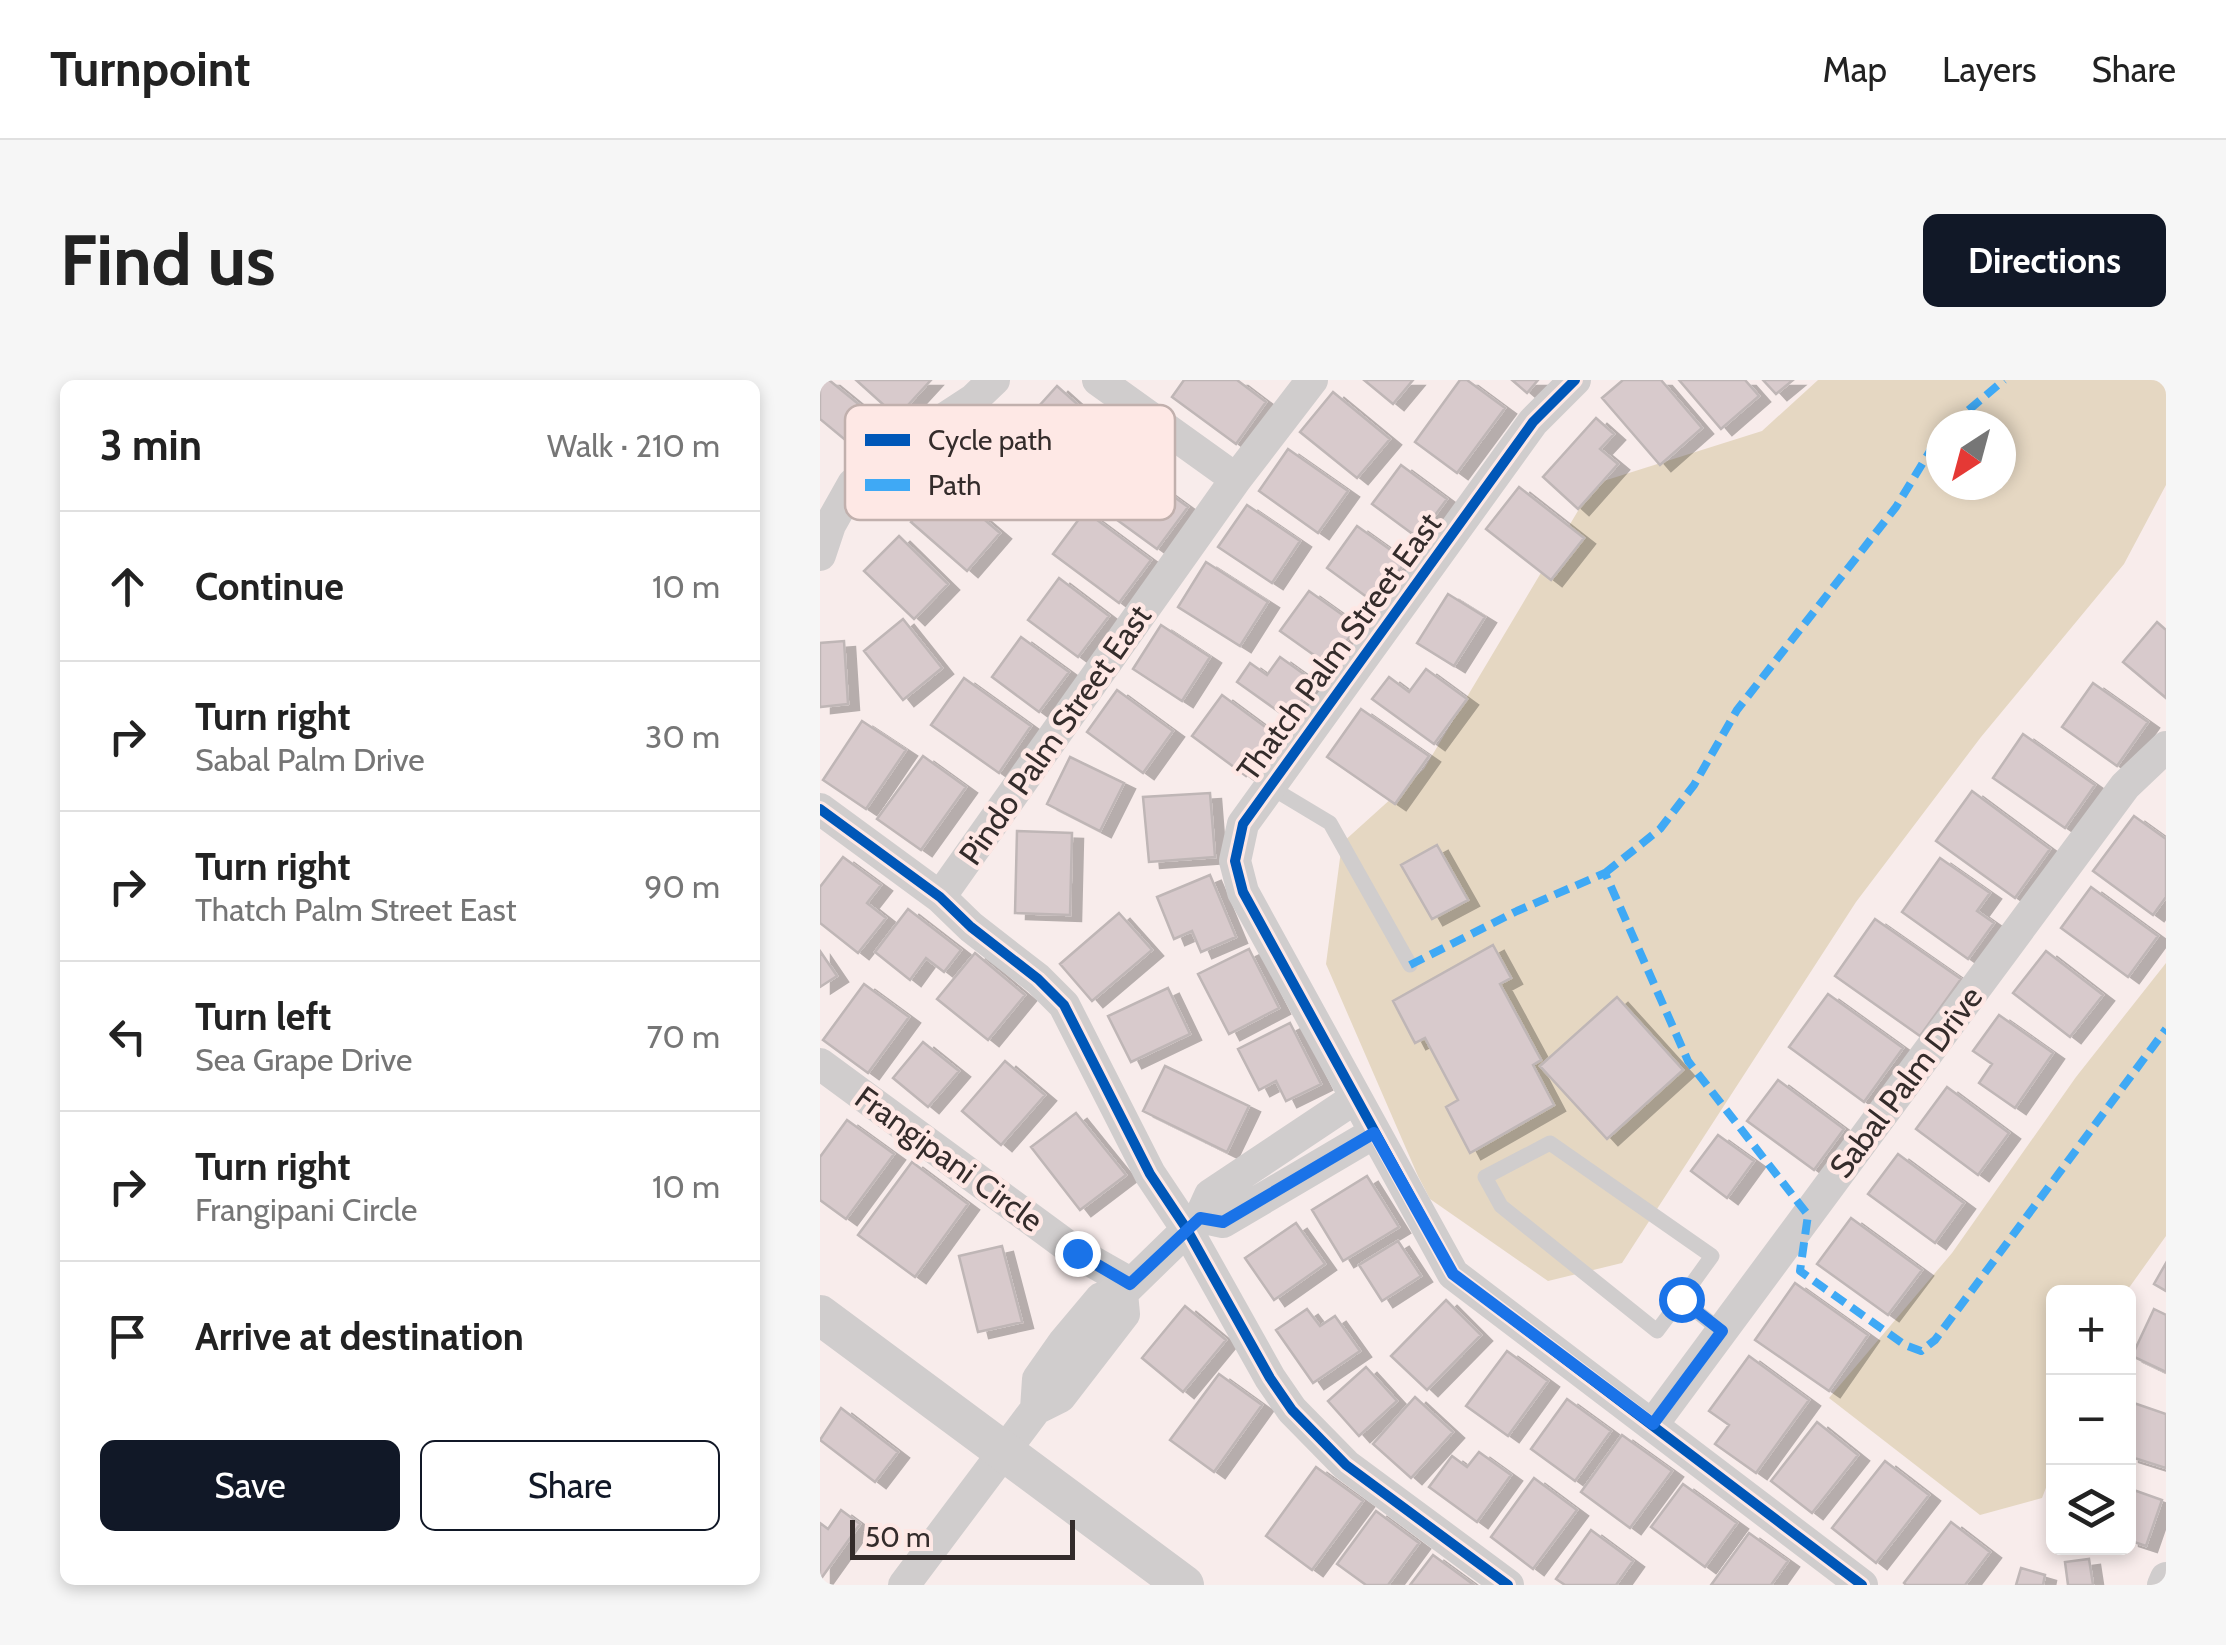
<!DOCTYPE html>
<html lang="en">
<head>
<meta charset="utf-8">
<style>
	:root { --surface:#fff; --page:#f6f6f6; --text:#222; --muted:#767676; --line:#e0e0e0; --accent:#111827 }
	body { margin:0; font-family:Cabin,sans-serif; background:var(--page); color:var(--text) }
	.controls { position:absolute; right:30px; bottom:30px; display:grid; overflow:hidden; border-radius:15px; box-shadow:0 5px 15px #0003 }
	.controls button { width:90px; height:90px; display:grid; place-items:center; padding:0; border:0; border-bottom:2px solid var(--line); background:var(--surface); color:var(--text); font:50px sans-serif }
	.compass { position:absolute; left:1106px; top:30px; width:90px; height:90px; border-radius:50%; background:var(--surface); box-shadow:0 5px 15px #0003; rotate:216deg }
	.scale { position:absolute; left:30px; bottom:25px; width:225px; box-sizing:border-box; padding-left:10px; border:5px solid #342c2b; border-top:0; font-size:28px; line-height:35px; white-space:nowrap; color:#342c2b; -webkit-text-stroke:8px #fee8e5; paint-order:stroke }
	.stop { position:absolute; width:30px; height:30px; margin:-22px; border:8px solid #1a73e8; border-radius:50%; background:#fff }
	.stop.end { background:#1a73e8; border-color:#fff; box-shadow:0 2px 10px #0008 }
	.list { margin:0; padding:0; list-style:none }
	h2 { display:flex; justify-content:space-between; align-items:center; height:130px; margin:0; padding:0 40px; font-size:42px }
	h2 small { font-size:32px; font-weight:400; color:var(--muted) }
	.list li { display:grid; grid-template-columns:65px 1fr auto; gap:30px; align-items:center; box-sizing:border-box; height:150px; padding:0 40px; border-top:2px solid var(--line) }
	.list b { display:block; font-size:38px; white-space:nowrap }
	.list p { margin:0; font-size:32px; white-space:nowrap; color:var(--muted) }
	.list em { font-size:32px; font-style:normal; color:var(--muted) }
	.actions { display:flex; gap:20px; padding:30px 40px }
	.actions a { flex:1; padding:22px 0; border:2px solid var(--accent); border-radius:15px; text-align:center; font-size:35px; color:var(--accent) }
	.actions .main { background:var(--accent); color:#fff }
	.icon { flex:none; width:55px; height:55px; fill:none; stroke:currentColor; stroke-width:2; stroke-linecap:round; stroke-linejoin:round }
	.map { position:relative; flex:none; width:1346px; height:1205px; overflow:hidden; border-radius:15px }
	header { display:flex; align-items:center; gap:60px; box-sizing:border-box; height:140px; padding:0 50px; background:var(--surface); border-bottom:2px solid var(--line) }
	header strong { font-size:48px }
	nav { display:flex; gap:55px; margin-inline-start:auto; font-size:35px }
	.intro { display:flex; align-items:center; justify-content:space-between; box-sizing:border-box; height:240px; padding:0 60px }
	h1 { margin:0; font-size:70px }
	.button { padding:25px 45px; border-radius:15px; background:var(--accent); color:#fff; font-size:35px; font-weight:700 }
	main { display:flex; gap:60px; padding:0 60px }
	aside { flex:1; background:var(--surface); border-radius:15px; box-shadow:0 5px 15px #0003 }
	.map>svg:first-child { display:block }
</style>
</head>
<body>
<header>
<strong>Turnpoint</strong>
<nav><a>Map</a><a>Layers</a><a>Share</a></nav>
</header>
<div class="intro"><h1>Find us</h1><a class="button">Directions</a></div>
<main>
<aside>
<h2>3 min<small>Walk · 210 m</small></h2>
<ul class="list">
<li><svg class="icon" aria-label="ahead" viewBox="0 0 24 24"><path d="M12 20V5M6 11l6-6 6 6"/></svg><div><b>Continue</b></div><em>10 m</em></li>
<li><svg class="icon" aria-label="right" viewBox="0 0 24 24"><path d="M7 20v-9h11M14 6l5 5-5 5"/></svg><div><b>Turn right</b><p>Sabal Palm Drive</p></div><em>30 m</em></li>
<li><svg class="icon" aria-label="right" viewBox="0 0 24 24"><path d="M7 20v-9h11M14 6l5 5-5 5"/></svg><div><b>Turn right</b><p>Thatch Palm Street East</p></div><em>90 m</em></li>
<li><svg class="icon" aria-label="left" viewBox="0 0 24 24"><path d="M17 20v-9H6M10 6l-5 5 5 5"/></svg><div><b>Turn left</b><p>Sea Grape Drive</p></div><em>70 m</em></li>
<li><svg class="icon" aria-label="right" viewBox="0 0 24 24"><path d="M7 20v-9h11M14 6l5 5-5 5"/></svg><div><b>Turn right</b><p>Frangipani Circle</p></div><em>10 m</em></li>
<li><svg class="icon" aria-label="arrive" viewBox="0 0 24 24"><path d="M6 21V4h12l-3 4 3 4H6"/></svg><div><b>Arrive at destination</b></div></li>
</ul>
<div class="actions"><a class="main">Save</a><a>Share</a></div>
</aside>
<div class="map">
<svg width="1346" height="1205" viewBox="0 0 1346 1205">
	<defs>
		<filter id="shadow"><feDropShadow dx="11" dy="6" stdDeviation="0" flood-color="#0004"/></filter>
	</defs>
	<rect width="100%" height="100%" fill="#f8eceb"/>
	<path fill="#e5d7c2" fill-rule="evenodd" d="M 998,0 L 1346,0 L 1346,105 L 1304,184 L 1161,357 L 1036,522 L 802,883 L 728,901 L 610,819 L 598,796 L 506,584 L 522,463 L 604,389 L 774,104 L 942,51 ZM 1121,45 L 1181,45 L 1181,105 L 1121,105 Z
		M 1346,583 L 1346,856 L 1306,912 L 1234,912 L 1233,1090 L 1222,1118 L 1160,1135 L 1009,1018 L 1132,873 L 1256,697 Z"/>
	<path fill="#d8cacc" stroke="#bfb6b6" stroke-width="2.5" filter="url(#shadow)" d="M 0,0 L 9,0 L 58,40 L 35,68 L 0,39 Z
		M 36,0 L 111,0 L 77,37 Z
		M 364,0 L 417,0 L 446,22 L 416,64 L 352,17 Z
		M 544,0 L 593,0 L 573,24 Z
		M 640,0 L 647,0 L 685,28 L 637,93 L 595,62 Z
		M 692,0 L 718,0 L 707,13 Z
		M 803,0 L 841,0 L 882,48 L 840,85 L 782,18 Z
		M 859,0 L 925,0 L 939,16 L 901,49 Z
		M 943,0 L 973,0 L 956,14 Z
		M 237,6 L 284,48 L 238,98 L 192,56 Z
		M 513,12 L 570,59 L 537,98 L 480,52 Z
		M 776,38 L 794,54 L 780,69 L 798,84 L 758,129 L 723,97 Z
		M 468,69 L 528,111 L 498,153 L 439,111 Z
		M 302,79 L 368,127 L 337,169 L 271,121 Z
		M 581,85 L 627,119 L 598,158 L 552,124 Z
		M 123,104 L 180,153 L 147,191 L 91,142 Z
		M 699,107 L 764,158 L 731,200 L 666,149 Z
		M 427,125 L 480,161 L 452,203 L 398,167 Z
		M 265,131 L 331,180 L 299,223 L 233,174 Z
		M 537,146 L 586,181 L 555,223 L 507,188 Z
		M 79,156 L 128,204 L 94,239 L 44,191 Z
		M 386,182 L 448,222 L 420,266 L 358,227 Z
		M 239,198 L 289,236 L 258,277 L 208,240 Z
		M 489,211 L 538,246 L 508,285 L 460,251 Z
		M 628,214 L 665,237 L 634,286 L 597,263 Z
		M 83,239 L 122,288 L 83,320 L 44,271 Z
		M 1337,242 L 1346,250 L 1346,318 L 1303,282 Z
		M 341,245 L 390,277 L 362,321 L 313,289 Z
		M 201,257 L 249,292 L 219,332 L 172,297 Z
		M 24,261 L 28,324 L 0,327 L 0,263 Z
		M 460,277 L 495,302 L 469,339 L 417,302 L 430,283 L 447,295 Z
		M 606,289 L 647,319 L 614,364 L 552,319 L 569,297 L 589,312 Z
		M 144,298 L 211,346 L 179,393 L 111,345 Z
		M 1273,303 L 1328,342 L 1297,386 L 1242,347 Z
		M 297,310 L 353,351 L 323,393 L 267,352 Z
		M 402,315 L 456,355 L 426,396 L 372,356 Z
		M 541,329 L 609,376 L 575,424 L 507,377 Z
		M 42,341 L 86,370 L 46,429 L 3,400 Z
		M 1203,354 L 1275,405 L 1245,448 L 1173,398 Z
		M 103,376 L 146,407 L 101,470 L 57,439 Z
		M 250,377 L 304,403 L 280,451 L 227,424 Z
		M 1152,411 L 1230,469 L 1195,518 L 1116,461 Z
		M 390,413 L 395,477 L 329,482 L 323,417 Z
		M 1314,436 L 1346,459 L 1346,517 L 1333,535 L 1273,491 Z
		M 197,451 L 252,453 L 250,535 L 195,533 Z
		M 617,465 L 648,520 L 612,539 L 581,485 Z
		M 23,477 L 61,505 L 47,523 L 66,538 L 38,573 L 0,543 L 0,507 Z
		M 1120,478 L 1170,513 L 1157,531 L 1174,543 L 1148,579 L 1082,532 Z
		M 390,495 L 416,557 L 381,572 L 372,551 L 354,559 L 337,517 Z
		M 1271,507 L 1338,556 L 1308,597 L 1241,548 Z
		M 88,529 L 141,570 L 124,592 L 106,578 L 90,600 L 55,572 Z
		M 299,533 L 332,570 L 272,621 L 240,584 Z
		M 1055,539 L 1141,599 L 1100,656 L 1015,596 Z
		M 673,565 L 691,598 L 680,604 L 721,680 L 713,685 L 734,725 L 650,773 L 626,727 L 638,720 L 605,658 L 595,663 L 573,621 Z
		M 429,569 L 459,628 L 409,654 L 378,594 Z
		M 0,571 L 17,596 L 0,607 Z
		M 1226,571 L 1283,615 L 1250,657 L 1193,613 Z
		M 155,573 L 205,615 L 168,660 L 117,619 Z
		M 44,604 L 89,637 L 48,693 L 3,660 Z
		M 348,608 L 370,654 L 311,682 L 288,636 Z
		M 1008,614 L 1083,668 L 1044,722 L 969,667 Z
		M 797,617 L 863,690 L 787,759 L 720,686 Z
		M 1179,635 L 1233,673 L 1195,728 L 1159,703 L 1172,684 L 1153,671 Z
		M 470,643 L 501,704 L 466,721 L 456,701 L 439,710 L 418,669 Z
		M 103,662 L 139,691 L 108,727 L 73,698 Z
		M 185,681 L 225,715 L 181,765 L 142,731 Z
		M 345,686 L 429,726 L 407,772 L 323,731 Z
		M 958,700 L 1024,749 L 994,790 L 927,741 Z
		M 1127,707 L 1189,753 L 1158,795 L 1096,749 Z
		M 256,733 L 306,795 L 260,830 L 211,767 Z
		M 27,740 L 74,774 L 26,839 L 0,820 L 0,777 Z
		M 898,755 L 934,781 L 907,818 L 871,791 Z
		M 1078,774 L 1144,823 L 1115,863 L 1048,814 Z
		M 92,782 L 148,824 L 95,897 L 38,855 Z
		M 547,796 L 579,847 L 523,881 L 492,830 Z
		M 1031,838 L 1102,890 L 1068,935 L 997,884 Z
		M 476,843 L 505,884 L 454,920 L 425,878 Z
		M 578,861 L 601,896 L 562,921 L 539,885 Z
		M 182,866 L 202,942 L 158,952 L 139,876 Z
		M 1346,883 L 1346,911 L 1334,904 Z
		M 975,903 L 1048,955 L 1009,1011 L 935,960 Z
		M 626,920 L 661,955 L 607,1010 L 571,976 Z
		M 365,926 L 406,960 L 363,1012 L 322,978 Z
		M 487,929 L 500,946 L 515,936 L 540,971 L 493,1003 L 456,950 Z
		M 1334,929 L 1346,935 L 1346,992 L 1312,976 Z
		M 687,971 L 728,1001 L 688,1056 L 646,1026 Z
		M 929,976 L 989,1020 L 936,1093 L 895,1064 L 909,1045 L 889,1031 Z
		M 546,987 L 577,1021 L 539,1056 L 508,1021 Z
		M 399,994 L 442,1025 L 394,1092 L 350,1060 Z
		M 595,1017 L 633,1052 L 591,1098 L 553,1064 Z
		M 747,1019 L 791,1051 L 755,1101 L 711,1069 Z
		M 1308,1021 L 1346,1034 L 1346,1088 L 1308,1076 Z
		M 21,1028 L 78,1072 L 55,1102 L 0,1060 Z
		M 997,1042 L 1038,1075 L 992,1133 L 951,1101 Z
		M 802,1055 L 852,1091 L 810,1148 L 761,1112 Z
		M 659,1072 L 691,1095 L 657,1142 L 609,1107 L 632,1076 L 647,1087 Z
		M 1065,1081 L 1109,1115 L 1056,1183 L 1012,1148 Z
		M 496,1087 L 543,1121 L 492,1190 L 446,1156 Z
		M 714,1098 L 757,1130 L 713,1189 L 671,1157 Z
		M 863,1104 L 917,1143 L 885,1187 L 831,1147 Z
		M 1308,1108 L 1342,1120 L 1326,1166 L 1308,1160 Z
		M 21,1130 L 40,1144 L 0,1200 L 0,1143 L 8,1149 Z
		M 556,1131 L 599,1163 L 568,1205 L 546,1205 L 517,1184 Z
		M 1131,1142 L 1170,1172 L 1145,1205 L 1086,1205 L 1084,1203 Z
		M 771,1150 L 813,1181 L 796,1205 L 745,1205 L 736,1199 Z
		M 929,1153 L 968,1181 L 951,1205 L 891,1205 Z
		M 613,1175 L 654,1205 L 590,1205 Z
		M 1269,1179 L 1273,1205 L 1248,1205 L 1245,1182 Z
		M 1201,1188 L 1225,1195 L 1223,1205 L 1196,1205 Z"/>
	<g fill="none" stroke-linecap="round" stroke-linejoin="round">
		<path stroke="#d0cdcd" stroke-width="15" d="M 450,407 L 510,443 L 590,585
			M 861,919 L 892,876 L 730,763 L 665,797 L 681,826 L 837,951 L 861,919 L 901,951"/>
		<path stroke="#d0cdcd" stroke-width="32" d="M 278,0 L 416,99
			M 755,0 L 713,42 L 423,444 L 415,481 L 423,512 L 633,894 L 1042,1205
			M 0,175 L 10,145 L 33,104 L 52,86 L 153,20 L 174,0
			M 0,429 L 120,517 L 151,547 L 218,599 L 244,625 L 330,794 L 366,848 L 450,998 L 472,1030 L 526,1085 L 688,1205
			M 120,517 L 416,99 L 492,0
			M 0,684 L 257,873 L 310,903
			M 380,837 L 403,842 L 554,753
			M 216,1029 L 218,999 L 244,962 L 281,918 L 302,913 L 380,837 L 390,815 L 534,719
			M 833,1044 L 1305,406 L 1346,367
			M 84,1205 L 216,1029 L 240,1017 L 304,934 L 302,913
			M 1343,1205 L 1346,1198"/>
		<path stroke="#d0cdcd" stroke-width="40" d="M 0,935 L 364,1205"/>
		<path stroke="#3fa9f5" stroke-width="8" stroke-dasharray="15 8" stroke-linecap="butt" d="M 1131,45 L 1184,0
			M 785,493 L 840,449 L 874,405 L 917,330 L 1076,127 L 1121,53
			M 590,585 L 697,531 L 785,493 L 868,681 L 988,835 L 980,891 L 1085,965 L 1101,971 L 1115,960 L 1346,649"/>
		<g stroke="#fee8e5" stroke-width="16">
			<path id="cycleway" d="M 755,0 L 713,42 L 423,444 L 415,481 L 423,512 L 633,894 L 1042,1205
				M 0,429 L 120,517 L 151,547 L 218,599 L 244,625 L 330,794 L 366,848 L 450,998 L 472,1030 L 526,1085 L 688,1205"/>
		</g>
		<use href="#cycleway" stroke="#0057b8" stroke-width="10"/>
	</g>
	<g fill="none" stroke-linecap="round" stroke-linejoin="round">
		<path stroke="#1a73e8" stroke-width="12" d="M 257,873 L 310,904 L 380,838 L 403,842 L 554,753 L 633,894 L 833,1044 L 902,951 L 861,919"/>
	</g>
	<g text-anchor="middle" stroke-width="9" stroke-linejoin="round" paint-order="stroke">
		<g font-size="32" fill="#342c2b" stroke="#fee8e5">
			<text transform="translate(519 267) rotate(-54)" y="11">Thatch Palm Street East</text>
			<text transform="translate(235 355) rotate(-55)" y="11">Pindo Palm Street East</text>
			<text transform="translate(1086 702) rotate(-53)" y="11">Sabal Palm Drive</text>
			<text transform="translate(129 779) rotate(36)" y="11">Frangipani Circle</text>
		</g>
	</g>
	<rect x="25" y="25" width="330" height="115" rx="15" fill="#fee8e5" stroke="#c1b0ad" stroke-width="2.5"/>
	<rect x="45" y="54" width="45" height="12" fill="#0057b8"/>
	<rect x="45" y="99" width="45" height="12" fill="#3fa9f5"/>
	<g font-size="28" fill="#342c2b">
		<text x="108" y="70">Cycle path</text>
		<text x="108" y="115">Path</text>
	</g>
</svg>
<div class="controls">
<button>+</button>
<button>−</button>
<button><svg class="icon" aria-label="layers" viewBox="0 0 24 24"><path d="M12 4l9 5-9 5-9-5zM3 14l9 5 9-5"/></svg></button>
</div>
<svg class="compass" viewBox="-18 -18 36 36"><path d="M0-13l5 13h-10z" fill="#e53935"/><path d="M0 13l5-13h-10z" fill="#767676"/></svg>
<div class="scale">50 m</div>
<div class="stop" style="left:861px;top:919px"></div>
<div class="stop end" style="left:257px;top:873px"></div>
</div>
</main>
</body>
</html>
